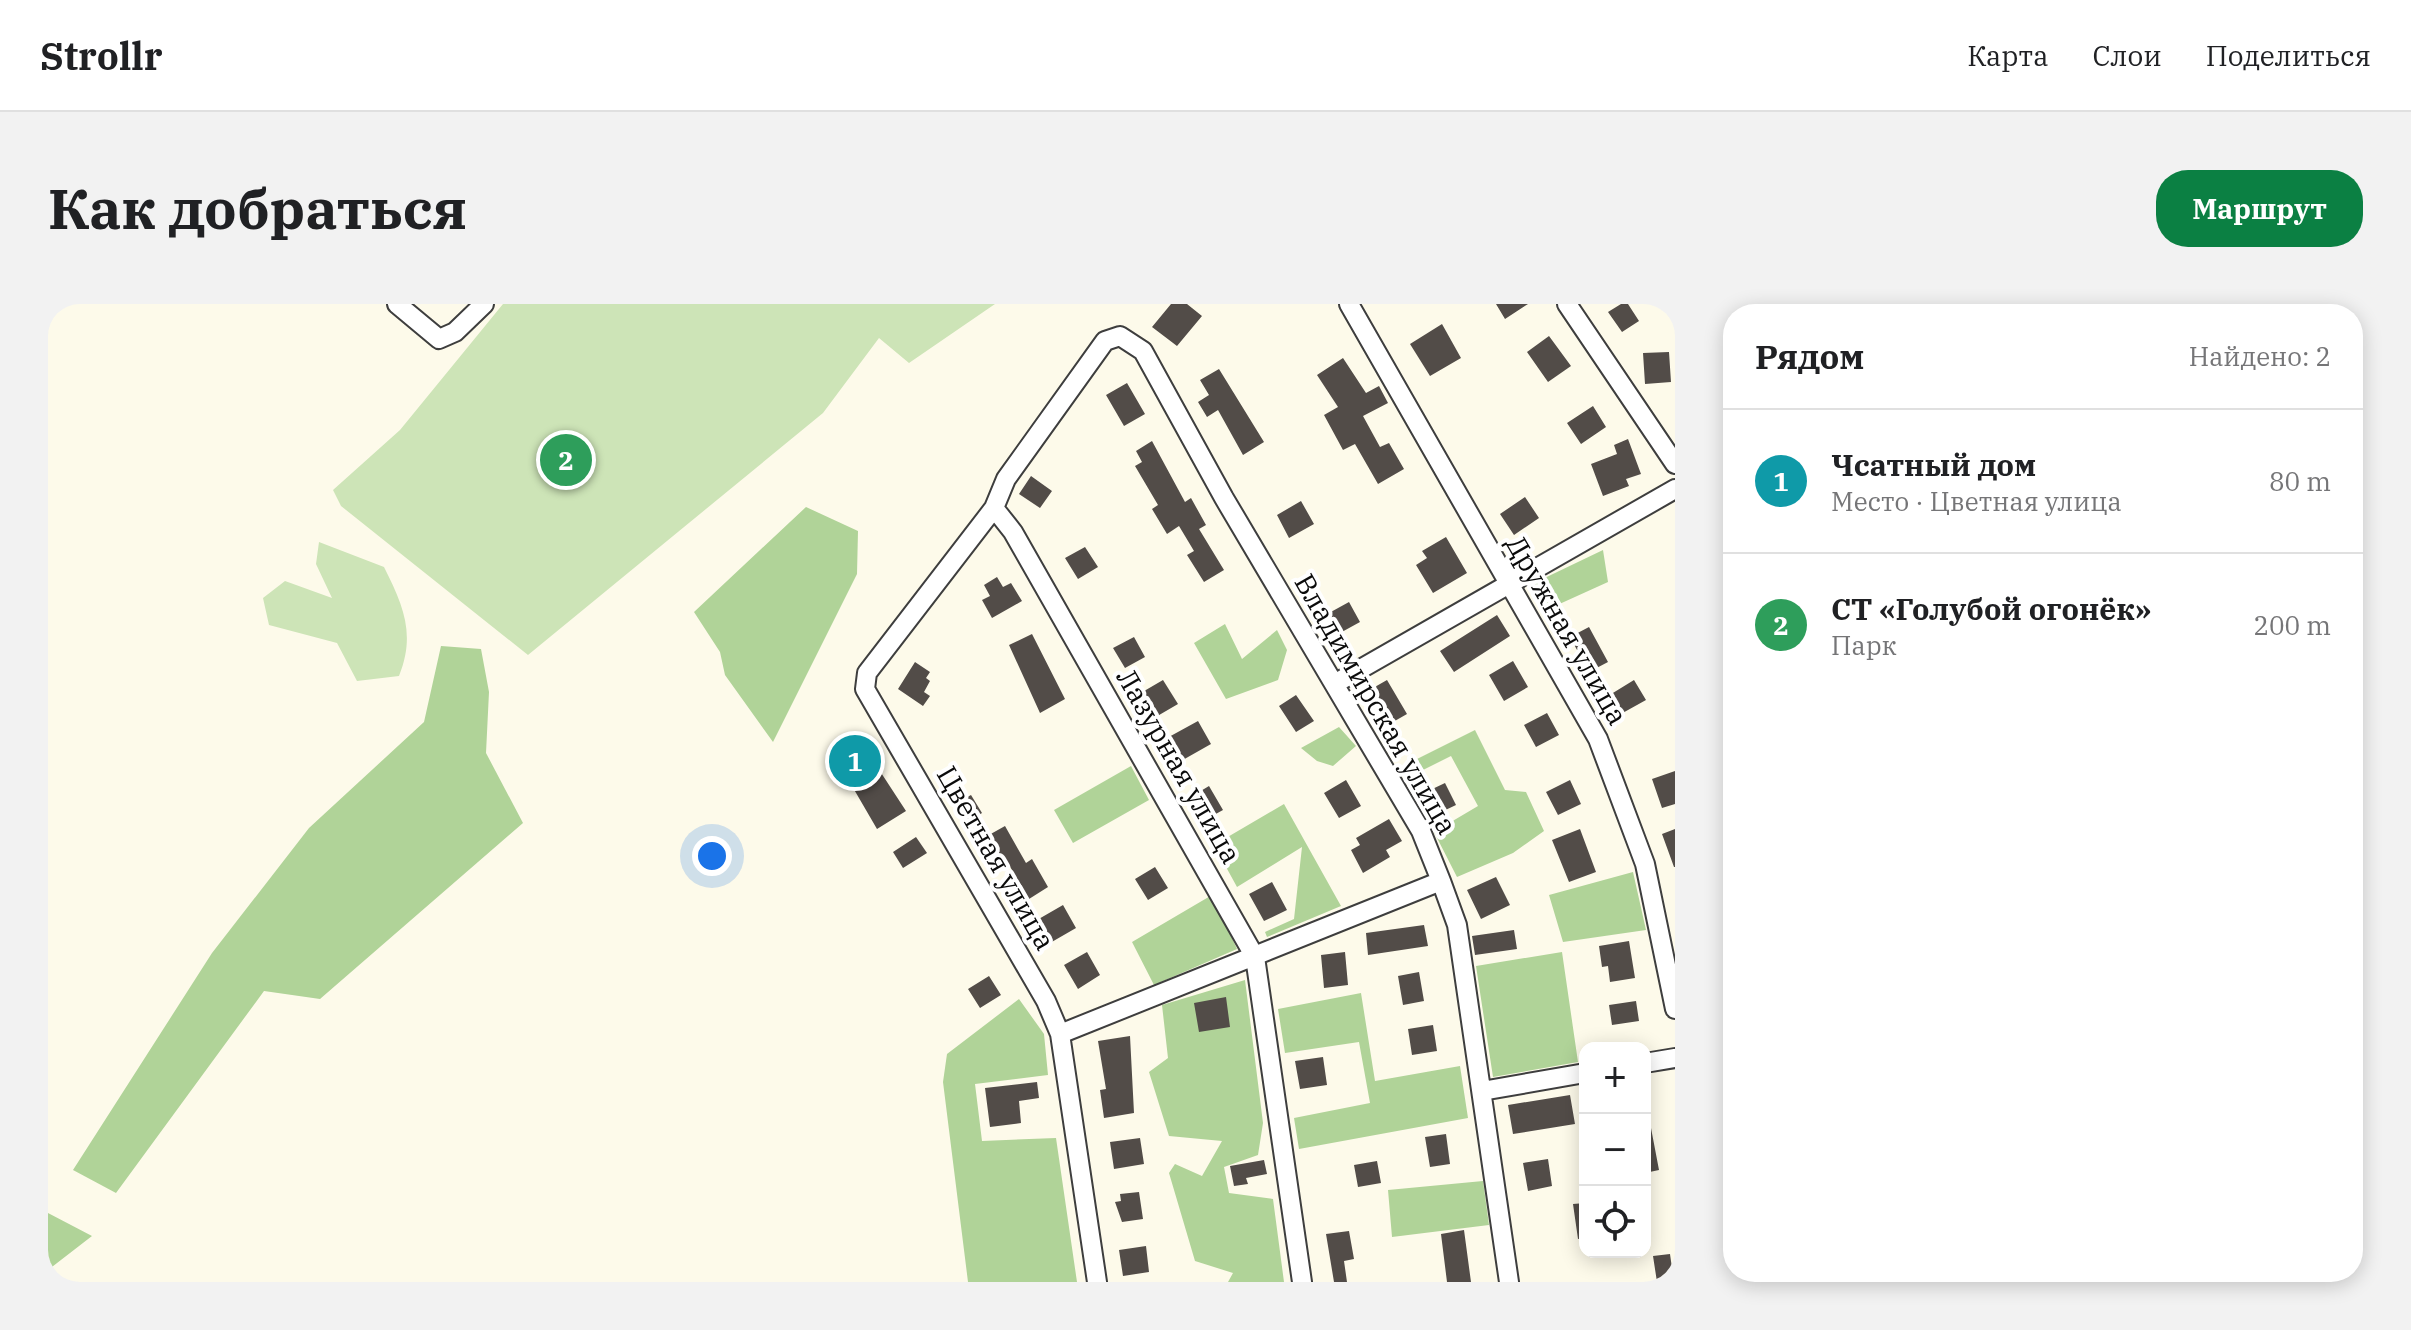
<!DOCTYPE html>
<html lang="ru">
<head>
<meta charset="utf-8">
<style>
	:root { --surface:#fff; --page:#f2f2f2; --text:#202124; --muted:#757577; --line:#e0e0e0; --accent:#0b8043 }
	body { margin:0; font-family:"IBM Plex Serif",serif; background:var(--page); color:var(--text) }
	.controls { position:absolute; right:24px; bottom:24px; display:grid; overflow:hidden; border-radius:16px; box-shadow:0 4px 20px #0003 }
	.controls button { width:72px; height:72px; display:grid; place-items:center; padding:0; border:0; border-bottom:2px solid var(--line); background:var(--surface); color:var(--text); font:40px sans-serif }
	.you { position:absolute; left:664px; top:552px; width:28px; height:28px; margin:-20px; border:6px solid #fff; border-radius:50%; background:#1a73e8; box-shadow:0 0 0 12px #1a73e833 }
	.badge { display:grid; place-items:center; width:52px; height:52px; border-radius:50%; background:var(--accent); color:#fff; font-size:26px; font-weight:700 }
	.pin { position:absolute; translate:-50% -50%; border:4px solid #fff; box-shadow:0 2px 8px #0006 }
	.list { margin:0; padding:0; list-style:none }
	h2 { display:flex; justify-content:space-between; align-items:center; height:104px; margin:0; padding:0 32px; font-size:34px }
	h2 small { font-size:26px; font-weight:400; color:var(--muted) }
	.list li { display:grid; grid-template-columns:52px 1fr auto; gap:24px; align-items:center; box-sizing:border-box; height:144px; padding:0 32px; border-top:2px solid var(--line) }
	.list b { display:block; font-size:30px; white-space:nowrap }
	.list p { margin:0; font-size:26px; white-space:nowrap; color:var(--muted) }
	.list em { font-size:26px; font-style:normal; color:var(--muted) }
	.icon { flex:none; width:44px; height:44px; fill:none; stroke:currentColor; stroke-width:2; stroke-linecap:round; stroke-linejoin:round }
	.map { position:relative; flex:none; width:1627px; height:978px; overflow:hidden; border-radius:32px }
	header { display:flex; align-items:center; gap:48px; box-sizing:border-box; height:112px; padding:0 40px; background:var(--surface); border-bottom:2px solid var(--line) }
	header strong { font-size:38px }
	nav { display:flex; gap:44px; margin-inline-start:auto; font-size:28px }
	.intro { display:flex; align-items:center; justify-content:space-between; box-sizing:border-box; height:192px; padding:0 48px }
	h1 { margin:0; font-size:56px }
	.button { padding:20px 36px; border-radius:32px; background:var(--accent); color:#fff; font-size:28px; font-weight:700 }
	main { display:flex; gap:48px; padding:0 48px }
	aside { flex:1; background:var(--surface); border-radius:32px; box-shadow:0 4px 20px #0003 }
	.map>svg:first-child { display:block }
</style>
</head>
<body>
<header>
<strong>Strollr</strong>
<nav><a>Карта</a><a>Слои</a><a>Поделиться</a></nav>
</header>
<div class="intro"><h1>Как добраться</h1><a class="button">Маршрут</a></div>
<main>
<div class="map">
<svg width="1627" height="978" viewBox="0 0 1627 978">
	<rect width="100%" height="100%" fill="#fdfaea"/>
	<path fill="#cde4b7" d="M 455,0 L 947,0 L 861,59 L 831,34 L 775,109 L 480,351 L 293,202 L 285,186 L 352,126 Z
		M 271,238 L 336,263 C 355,301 368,330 351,372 L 309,377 L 289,339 L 221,321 L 215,294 L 237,277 L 284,294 L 268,260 Z"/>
	<path fill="#b0d398" d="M 758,203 L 810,227 L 809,270 L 725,438 L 677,371 L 672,348 L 646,308 Z
		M 1555,246 L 1560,278 L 1496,307 L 1482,281 Z
		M 1177,320 L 1194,355 L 1229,326 L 1239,346 L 1230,376 L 1178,395 L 1146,339 Z
		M 393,342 L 433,345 L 441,388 L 438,449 L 475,519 L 272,695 L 216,687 L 68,889 L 25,866 L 164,649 L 261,524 L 376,418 Z
		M 1291,423 L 1308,442 L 1285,462 L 1269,457 L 1253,444 Z
		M 1427,426 L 1457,486 L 1478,488 L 1496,527 L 1465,549 L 1409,573 L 1386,528 L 1430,502 L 1403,452 L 1361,473 L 1355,462 Z
		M 1083,462 L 1101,496 L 1025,539 L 1006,506 Z
		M 1236,500 L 1293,602 L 1219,633 L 1217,628 L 1246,615 L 1254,543 L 1189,583 L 1166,541 Z
		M 1585,568 L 1598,626 L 1515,638 L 1501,591 Z
		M 1164,591 L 1189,645 L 1106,681 L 1084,638 Z
		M 1514,648 L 1530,758 L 1445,773 L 1428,662 Z
		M 1197,676 L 1215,819 L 1210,851 L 1176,863 L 1181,889 L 1225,895 L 1236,978 L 1180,978 L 1185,969 L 1147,957 L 1121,869 L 1127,860 L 1154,872 L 1174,837 L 1121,832 L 1101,768 L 1120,754 L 1114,701 Z
		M 1313,689 L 1327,777 L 1412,762 L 1420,814 L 1251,845 L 1246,814 L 1322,799 L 1311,738 L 1237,749 L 1230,705 Z
		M 971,695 L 996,730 L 1000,771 L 927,780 L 934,837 L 1008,834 L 1029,978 L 920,978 L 895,778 L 899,750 Z
		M 1435,877 L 1441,921 L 1344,933 L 1340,886 Z
		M 0,909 L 44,932 L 0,966 Z"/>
	<path fill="#524c48" d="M 1123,0 L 1139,0 L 1154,12 L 1129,42 L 1104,23 Z
		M 1448,0 L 1480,0 L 1457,15 Z
		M 1573,0 L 1580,0 L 1591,17 L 1574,28 L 1560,8 Z
		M 1394,20 L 1413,54 L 1382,72 L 1362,40 Z
		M 1501,32 L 1523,62 L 1500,78 L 1479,48 Z
		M 1621,48 L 1623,78 L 1597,80 L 1595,49 Z
		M 1295,54 L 1318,89 L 1331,82 L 1340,99 L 1315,112 L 1332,143 L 1341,139 L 1356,165 L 1330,180 L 1307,140 L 1295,146 L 1276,111 L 1290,103 L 1269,71 Z
		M 1171,65 L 1216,138 L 1195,151 L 1170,106 L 1159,113 L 1150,98 L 1161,91 L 1152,76 Z
		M 1079,79 L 1097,110 L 1076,122 L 1058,91 Z
		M 1545,102 L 1558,123 L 1533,140 L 1519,119 Z
		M 1580,135 L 1593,170 L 1578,175 L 1581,182 L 1555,192 L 1543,160 L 1569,150 L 1566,141 Z
		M 1104,137 L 1137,198 L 1143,194 L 1158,221 L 1151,225 L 1176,266 L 1156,278 L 1139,251 L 1146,247 L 1131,222 L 1119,230 L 1104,205 L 1110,201 L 1087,162 L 1094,158 L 1088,147 Z
		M 983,172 L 1004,187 L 992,204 L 971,190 Z
		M 1477,193 L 1491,214 L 1466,231 L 1452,210 Z
		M 1253,197 L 1266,220 L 1241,234 L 1229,211 Z
		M 1398,233 L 1419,269 L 1385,289 L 1368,261 L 1379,254 L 1374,247 Z
		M 1037,243 L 1050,263 L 1030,275 L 1017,254 Z
		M 949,273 L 955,283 L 963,279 L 974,297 L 944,314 L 934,296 L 942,292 L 936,281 Z
		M 1301,298 L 1312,318 L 1292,329 L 1281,309 Z
		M 1449,311 L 1462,332 L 1406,368 L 1392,347 Z
		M 1541,323 L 1560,358 L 1541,368 L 1522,333 Z
		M 984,330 L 1017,395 L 992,409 L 961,341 Z
		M 1086,333 L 1097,353 L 1077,364 L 1065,344 Z
		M 1465,357 L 1480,383 L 1456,397 L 1441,371 Z
		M 867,358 L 882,368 L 878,374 L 882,377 L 876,388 L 882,392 L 875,402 L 850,385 Z
		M 1115,376 L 1130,400 L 1106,414 L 1091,390 Z
		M 1339,376 L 1359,410 L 1338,422 L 1318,388 Z
		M 1586,376 L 1598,396 L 1571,411 L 1560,392 Z
		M 1248,391 L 1266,417 L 1248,428 L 1231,402 Z
		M 1499,409 L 1511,431 L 1488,443 L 1476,421 Z
		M 1150,417 L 1163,440 L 1133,457 L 1119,434 Z
		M 811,435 L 858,507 L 829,525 L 786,451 Z
		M 1627,467 L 1627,500 L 1614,504 L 1604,475 Z
		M 1298,476 L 1313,502 L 1291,514 L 1276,489 Z
		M 1522,476 L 1533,500 L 1510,511 L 1498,488 Z
		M 1397,479 L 1408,501 L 1389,510 L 1378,488 Z
		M 1161,482 L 1175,506 L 1155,517 L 1141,494 Z
		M 923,491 L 934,509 L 921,517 L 910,498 Z
		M 1341,515 L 1354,537 L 1338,546 L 1342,553 L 1315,569 L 1303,546 L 1312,541 L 1308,534 Z
		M 957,522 L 978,559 L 984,555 L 1000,583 L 981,595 L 957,554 L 946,560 L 932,536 Z
		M 1532,525 L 1548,568 L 1521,578 L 1504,536 Z
		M 1627,525 L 1627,563 L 1626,563 L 1614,530 Z
		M 868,533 L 879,549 L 855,564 L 845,548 Z
		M 1107,563 L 1120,584 L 1100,596 L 1087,575 Z
		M 1448,573 L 1462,601 L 1433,615 L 1419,586 Z
		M 1224,578 L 1239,606 L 1216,617 L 1201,590 Z
		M 1015,601 L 1028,624 L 1002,639 L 989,616 Z
		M 1376,621 L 1380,642 L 1320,651 L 1318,629 Z
		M 1466,626 L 1469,645 L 1427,651 L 1424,632 Z
		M 1581,637 L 1587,674 L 1562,678 L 1560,662 L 1554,663 L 1551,642 Z
		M 1039,648 L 1052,671 L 1030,685 L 1016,661 Z
		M 1297,648 L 1300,681 L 1276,684 L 1273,651 Z
		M 1371,668 L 1376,697 L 1355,701 L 1350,672 Z
		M 941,672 L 953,691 L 932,704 L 920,685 Z
		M 1178,693 L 1182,723 L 1151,728 L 1146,699 Z
		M 1588,697 L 1591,717 L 1564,721 L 1561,701 Z
		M 1385,721 L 1389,747 L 1364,751 L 1360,725 Z
		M 1082,732 L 1086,809 L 1056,814 L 1052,786 L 1058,785 L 1050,737 Z
		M 1275,753 L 1279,781 L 1252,785 L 1247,757 Z
		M 989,778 L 991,794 L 971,797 L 973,819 L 942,823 L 937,784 Z
		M 1522,791 L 1527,820 L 1465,830 L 1460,801 Z
		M 1603,824 L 1611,866 L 1597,869 L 1597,825 Z
		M 1398,830 L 1402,860 L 1382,863 L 1377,833 Z
		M 1092,834 L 1096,860 L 1066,865 L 1062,838 Z
		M 1500,855 L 1504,882 L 1480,887 L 1475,859 Z
		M 1216,856 L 1219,870 L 1198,874 L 1200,880 L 1186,882 L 1182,862 Z
		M 1329,857 L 1333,879 L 1310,883 L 1306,861 Z
		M 1091,888 L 1095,915 L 1074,918 L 1067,898 L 1073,897 L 1072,890 Z
		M 1537,899 L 1537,934 L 1530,935 L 1525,900 Z
		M 1416,926 L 1423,978 L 1399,978 L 1393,930 Z
		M 1301,927 L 1306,955 L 1296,957 L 1299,978 L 1286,978 L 1278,930 Z
		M 1098,942 L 1101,968 L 1075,972 L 1071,946 Z
		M 1622,950 L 1626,978 L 1609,978 L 1605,952 Z"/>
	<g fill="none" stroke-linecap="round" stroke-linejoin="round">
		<g stroke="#3e3e3e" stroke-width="22">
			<path id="minor" d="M 349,0 L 391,35 L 407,28 L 436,0
				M 1301,0 L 1550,435 L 1597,560 L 1627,705
				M 1519,0 L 1627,160
				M 946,204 L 819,369 L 817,385 L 998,697 L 1012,730 L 1049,978
				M 1288,379 L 1627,185
				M 1012,730 L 1393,577
				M 1597,759 L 1627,754
				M 1434,787 L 1537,769
				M 1254,978 L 1207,653 L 965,228 L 946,204 L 958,175 L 1057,37 L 1072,32 L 1095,47 L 1176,194 L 1373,527 L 1393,577 L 1409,621 L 1461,978"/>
		</g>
		<use href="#minor" stroke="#fff" stroke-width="18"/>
	</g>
	<g text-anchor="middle" stroke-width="8" stroke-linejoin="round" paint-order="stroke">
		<g font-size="28" fill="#0b0b0b" stroke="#fff">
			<text transform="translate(1519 326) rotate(60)" y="10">Дружная улица</text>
			<text transform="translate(1328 400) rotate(60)" y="10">Владимирская улица</text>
			<text transform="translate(1131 462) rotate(60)" y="10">Лазурная улица</text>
			<text transform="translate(948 554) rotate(60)" y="10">Цветная улица</text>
		</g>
	</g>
</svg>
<div class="controls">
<button>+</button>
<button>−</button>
<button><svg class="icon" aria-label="locate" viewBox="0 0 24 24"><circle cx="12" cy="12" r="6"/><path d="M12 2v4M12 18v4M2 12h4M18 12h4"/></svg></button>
</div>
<div class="you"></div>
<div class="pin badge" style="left:807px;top:457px;background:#0f9aa8">1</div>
<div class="pin badge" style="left:518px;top:156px;background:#2e9e5b">2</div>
</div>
<aside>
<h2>Рядом<small>Найдено: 2</small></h2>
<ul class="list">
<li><span class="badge" style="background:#0f9aa8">1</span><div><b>Чсатный дом</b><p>Место · Цветная улица</p></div><em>80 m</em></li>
<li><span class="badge" style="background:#2e9e5b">2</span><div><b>СТ «Голубой огонёк»</b><p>Парк</p></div><em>200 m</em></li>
</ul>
</aside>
</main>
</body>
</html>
